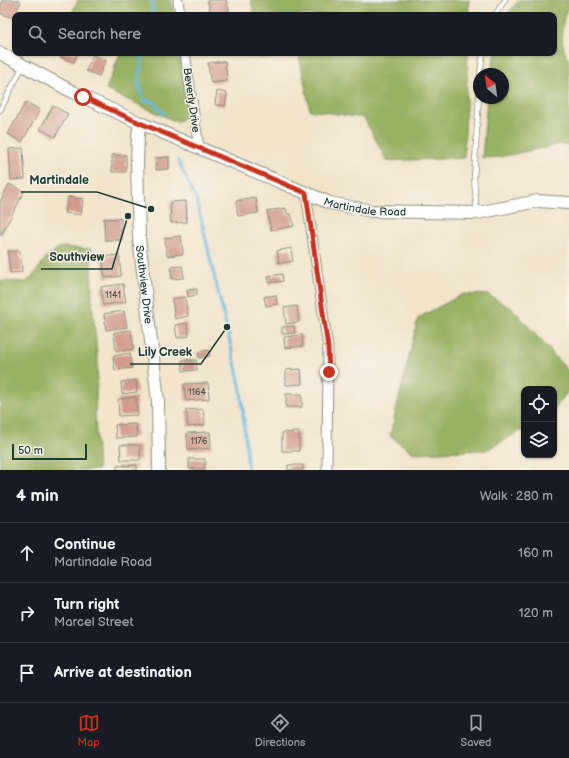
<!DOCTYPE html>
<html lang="en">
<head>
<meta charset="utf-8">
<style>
	:root { --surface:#171b24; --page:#242831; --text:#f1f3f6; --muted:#9ea1a6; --line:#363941; --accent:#c8321e }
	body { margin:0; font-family:"Balsamiq Sans",sans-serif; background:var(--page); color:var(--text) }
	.controls { position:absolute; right:12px; bottom:12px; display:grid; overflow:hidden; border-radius:8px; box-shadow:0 1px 3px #0004 }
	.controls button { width:36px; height:36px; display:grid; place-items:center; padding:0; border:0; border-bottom:1px solid var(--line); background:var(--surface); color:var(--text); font:20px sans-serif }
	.compass { position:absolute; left:473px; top:68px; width:36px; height:36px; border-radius:50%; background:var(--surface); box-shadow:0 1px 3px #0004; rotate:331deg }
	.scale { position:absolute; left:12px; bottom:10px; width:75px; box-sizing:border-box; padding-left:4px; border:2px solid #1f3d34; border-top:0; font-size:11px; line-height:14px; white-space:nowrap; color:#1f3d34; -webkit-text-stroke:3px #f7f3e8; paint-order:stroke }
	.stop { position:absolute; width:12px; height:12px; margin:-9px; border:3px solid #c8321e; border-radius:50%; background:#fff }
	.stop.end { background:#c8321e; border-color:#fff; box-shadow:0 1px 4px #0008 }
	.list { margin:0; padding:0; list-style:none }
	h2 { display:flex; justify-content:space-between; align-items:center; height:52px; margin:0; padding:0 16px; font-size:17px }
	h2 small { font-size:13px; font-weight:400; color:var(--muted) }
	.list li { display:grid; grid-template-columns:26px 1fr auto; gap:12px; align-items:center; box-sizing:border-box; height:60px; padding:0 16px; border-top:1px solid var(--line) }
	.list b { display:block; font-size:15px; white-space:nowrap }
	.list p { margin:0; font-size:13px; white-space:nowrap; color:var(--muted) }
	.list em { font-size:13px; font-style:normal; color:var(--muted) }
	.icon { flex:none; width:22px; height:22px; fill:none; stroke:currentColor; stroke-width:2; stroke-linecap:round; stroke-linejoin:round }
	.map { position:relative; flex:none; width:569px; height:470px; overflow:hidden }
	.search { position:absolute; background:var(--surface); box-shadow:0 1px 3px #0004; left:12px; right:12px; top:12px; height:44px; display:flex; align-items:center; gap:10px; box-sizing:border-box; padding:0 14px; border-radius:8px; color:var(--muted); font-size:15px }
	.sheet { height:232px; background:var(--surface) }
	nav { display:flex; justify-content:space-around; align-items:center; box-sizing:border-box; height:56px; border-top:1px solid var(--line); background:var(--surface); font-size:11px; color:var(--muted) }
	nav a { display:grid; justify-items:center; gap:2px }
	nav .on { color:var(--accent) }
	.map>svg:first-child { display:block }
</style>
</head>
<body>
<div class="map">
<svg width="569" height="470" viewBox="0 0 569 470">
	<rect width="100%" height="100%" fill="#f7f3e8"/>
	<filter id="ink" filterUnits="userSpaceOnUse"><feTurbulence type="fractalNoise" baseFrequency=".025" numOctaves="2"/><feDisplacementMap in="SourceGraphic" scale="8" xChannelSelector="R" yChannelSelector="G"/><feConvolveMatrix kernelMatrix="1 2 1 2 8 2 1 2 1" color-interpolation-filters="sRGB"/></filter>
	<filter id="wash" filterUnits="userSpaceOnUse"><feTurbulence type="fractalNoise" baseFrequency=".012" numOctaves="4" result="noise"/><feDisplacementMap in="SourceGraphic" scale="16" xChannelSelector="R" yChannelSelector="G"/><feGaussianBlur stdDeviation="0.9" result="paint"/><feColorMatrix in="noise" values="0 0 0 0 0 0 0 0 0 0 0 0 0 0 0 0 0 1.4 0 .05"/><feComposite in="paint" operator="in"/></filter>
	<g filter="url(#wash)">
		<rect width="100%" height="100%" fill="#f3e4ca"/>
		<path fill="#98b162" stroke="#5c774b" d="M 78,0 L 171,0 L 174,15 L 74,15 L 72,13 Z
			M 251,0 L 469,0 L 469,15 L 254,15 Z
			M 519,0 L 569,0 C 569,7 566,12 564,18 C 561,34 561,47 569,61 L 569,146 L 561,144 L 500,157 L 482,158 L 487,98 L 503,98 L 503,74 L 491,74 L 495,53 L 554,53 L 554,15 L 507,15 Z
			M 120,53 L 179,53 L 189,114 L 177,122 L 106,90 Z
			M 259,53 L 468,53 L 464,158 L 387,161 L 364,118 L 310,110 L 299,56 L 260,57 Z
			M 61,247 L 91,249 L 92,301 L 98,362 L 95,416 L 98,470 L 0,470 L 0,281 L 27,282 L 36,272 L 46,257 Z
			M 463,294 L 488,295 L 513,309 L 569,372 L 569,390 L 554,410 L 554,389 L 524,389 L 524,429 L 486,450 L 414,453 L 390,436 L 418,318 Z"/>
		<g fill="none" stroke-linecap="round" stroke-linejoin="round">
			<path stroke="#67b9e2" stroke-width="3" d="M 151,0 L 153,6 L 152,15
				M 143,53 L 138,82 L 144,100 L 153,102 L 164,114
				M 178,160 L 197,202 L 241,389 L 248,470"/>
		</g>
		<g id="blocks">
			<path fill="#d29c8d" d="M 3,0 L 17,0 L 21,2 L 13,18 L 0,13 L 0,8 Z
				M 208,0 L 226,0 L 229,11 L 211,15 Z
				M 61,53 L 78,53 L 74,62 L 59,56 Z
				M 93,55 L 106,60 L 99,76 L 86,71 Z
				M 225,61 L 227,81 L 211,83 L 208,63 Z
				M 217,91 L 227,93 L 225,106 L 215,105 Z
				M 26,102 L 40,110 L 22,142 L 8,134 Z
				M 53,106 L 68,114 L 55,137 L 40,129 Z
				M 23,148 L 25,179 L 11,180 L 9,149 Z
				M 112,155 L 126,155 L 126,172 L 112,172 Z
				M 169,157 L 169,169 L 156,170 L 155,158 Z
				M 9,184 L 24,192 L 1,235 L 0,235 L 0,202 Z
				M 68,197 L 83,199 L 81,215 L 65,213 Z
				M 256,198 L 258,213 L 238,216 L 236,201 Z
				M 186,201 L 187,222 L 171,223 L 170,202 Z
				M 286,208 L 287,214 L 291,214 L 294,226 L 271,230 L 267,211 Z
				M 121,218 L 121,240 L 105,240 L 104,219 Z
				M 181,236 L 183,254 L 167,256 L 165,238 Z
				M 291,248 L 293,261 L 279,263 L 277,251 Z
				M 8,251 L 20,251 L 22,272 L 10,273 Z
				M 119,255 L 121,276 L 105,278 L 102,257 Z
				M 182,266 L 184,278 L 172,279 L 171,267 Z
				M 282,274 L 283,281 L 269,283 L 268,276 Z
				M 123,284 L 126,302 L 103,305 L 101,287 Z
				M 197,289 L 197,295 L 188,297 L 187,290 Z
				M 276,295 L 277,304 L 266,306 L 264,297 Z
				M 185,297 L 188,316 L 175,319 L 172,299 Z
				M 297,306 L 299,322 L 286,324 L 284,308 Z
				M 124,311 L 127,327 L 106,330 L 104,314 Z
				M 187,323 L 189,336 L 177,338 L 175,325 Z
				M 294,326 L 295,333 L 282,334 L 282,327 Z
				M 131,330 L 134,349 L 116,351 L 114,332 Z
				M 302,335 L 303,346 L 285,348 L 284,337 Z
				M 209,350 L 210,356 L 199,358 L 198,352 Z
				M 130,353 L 132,368 L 115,370 L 113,356 Z
				M 182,360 L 196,360 L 197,370 L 183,371 Z
				M 301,369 L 302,384 L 286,385 L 286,370 Z
				M 136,380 L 137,392 L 122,394 L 121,382 Z
				M 208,383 L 209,399 L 186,401 L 184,384 Z
				M 286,394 L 302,394 L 302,407 L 286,407 Z
				M 136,397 L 137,415 L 119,416 L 118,399 Z
				M 203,409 L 205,425 L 188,427 L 186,410 Z
				M 136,424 L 137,437 L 116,438 L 115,425 Z
				M 210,432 L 211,448 L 188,450 L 187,433 Z
				M 299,432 L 299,451 L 282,451 L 282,433 Z
				M 120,445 L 140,445 L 140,460 L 121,460 Z
				M 189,459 L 205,459 L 205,469 L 189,469 Z
				M 137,465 L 137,470 L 117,470 L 117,466 Z
				M 288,465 L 303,465 L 303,470 L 288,470 Z"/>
		</g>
	</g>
	<g filter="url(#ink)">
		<use href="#blocks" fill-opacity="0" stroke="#89907f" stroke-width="1"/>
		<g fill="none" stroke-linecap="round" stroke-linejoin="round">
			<g stroke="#89907f" stroke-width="6">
				<path id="service" d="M 495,15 L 505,0
					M 480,74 L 483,53
					M 0,110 L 23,66
					M 477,213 L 474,179 L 479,95"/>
			</g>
			<g stroke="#89907f" stroke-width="11">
				<path id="minor" d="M 178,0 L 180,15
					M 185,53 L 199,148
					M 306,193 L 328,348 L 327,470"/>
			</g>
			<g stroke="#89907f" stroke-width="14">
				<g id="tertiary">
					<path id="s1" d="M 0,53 L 75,93 L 140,123 L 330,203 L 371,211 L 477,213 L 538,201 L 569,203"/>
					<path id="s2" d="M 140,123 L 138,135 L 137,162 L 139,238 L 158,401 L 159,470"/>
				</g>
			</g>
			<use href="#service" stroke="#fff" stroke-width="4.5"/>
			<use href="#minor" stroke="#fff" stroke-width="9"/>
			<use href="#tertiary" stroke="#fff" stroke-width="12"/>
		</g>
	</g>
	<g fill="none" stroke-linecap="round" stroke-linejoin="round" filter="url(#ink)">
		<path stroke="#c8321e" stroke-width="5" d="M 83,97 L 140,123 L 306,193 L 328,348 L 329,372"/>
	</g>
	<g text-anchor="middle" stroke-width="3" stroke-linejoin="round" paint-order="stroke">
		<g font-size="9" fill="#4c554a">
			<text x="113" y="298">1141</text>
			<text x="197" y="395">1164</text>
			<text x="199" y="444">1176</text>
		</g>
		<g font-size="11" fill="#1f3d34" stroke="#f7f3e8">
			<text transform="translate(192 100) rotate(82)" y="4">Beverly Drive</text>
			<text dy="4" stroke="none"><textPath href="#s1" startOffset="398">Martindale Road</textPath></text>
			<text dy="4" stroke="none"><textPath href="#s2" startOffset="162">Southview Drive</textPath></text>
		</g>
	</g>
	<path fill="none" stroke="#1f3d34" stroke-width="1.5" d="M151 209L97 192H21M128 216L112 269H41M227 327L201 364H130"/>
	<g fill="#1f3d34" stroke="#f7f3e8" stroke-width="1.5">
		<circle cx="151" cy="209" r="4"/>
		<circle cx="128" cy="216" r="4"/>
		<circle cx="227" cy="327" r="4"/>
	</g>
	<g font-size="12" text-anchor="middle" font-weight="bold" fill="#1f3d34" stroke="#f7f3e8" stroke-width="3" stroke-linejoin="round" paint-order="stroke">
		<text x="59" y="184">Martindale</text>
		<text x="77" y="261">Southview</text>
		<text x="165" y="356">Lily Creek</text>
	</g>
</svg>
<div class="controls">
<button><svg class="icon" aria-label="locate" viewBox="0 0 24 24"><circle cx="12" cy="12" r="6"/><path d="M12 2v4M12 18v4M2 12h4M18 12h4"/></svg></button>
<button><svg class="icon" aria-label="layers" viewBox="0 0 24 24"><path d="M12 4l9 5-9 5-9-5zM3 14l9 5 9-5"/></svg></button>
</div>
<svg class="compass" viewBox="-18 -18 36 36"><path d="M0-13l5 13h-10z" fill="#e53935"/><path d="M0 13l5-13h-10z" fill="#9ea1a6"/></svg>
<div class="scale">50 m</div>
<div class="stop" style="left:83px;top:97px"></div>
<div class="stop end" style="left:329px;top:372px"></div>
<div class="search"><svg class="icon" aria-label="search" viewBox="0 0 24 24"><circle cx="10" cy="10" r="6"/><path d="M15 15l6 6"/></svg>Search here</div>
</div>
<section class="sheet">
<h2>4 min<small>Walk · 280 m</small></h2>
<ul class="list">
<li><svg class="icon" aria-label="ahead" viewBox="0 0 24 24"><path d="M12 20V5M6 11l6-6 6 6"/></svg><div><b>Continue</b><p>Martindale Road</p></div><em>160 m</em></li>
<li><svg class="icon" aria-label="right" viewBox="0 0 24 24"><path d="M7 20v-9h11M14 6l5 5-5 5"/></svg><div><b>Turn right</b><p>Marcel Street</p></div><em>120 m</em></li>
<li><svg class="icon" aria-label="arrive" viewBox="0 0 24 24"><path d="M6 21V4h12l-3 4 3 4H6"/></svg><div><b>Arrive at destination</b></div></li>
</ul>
</section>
<nav>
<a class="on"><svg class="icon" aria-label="map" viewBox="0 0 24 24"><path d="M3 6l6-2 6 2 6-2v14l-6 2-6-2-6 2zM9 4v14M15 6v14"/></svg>Map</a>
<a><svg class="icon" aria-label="directions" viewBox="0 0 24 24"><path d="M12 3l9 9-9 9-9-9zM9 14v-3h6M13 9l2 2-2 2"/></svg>Directions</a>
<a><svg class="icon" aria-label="saved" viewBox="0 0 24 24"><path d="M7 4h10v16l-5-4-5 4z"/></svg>Saved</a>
</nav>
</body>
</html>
